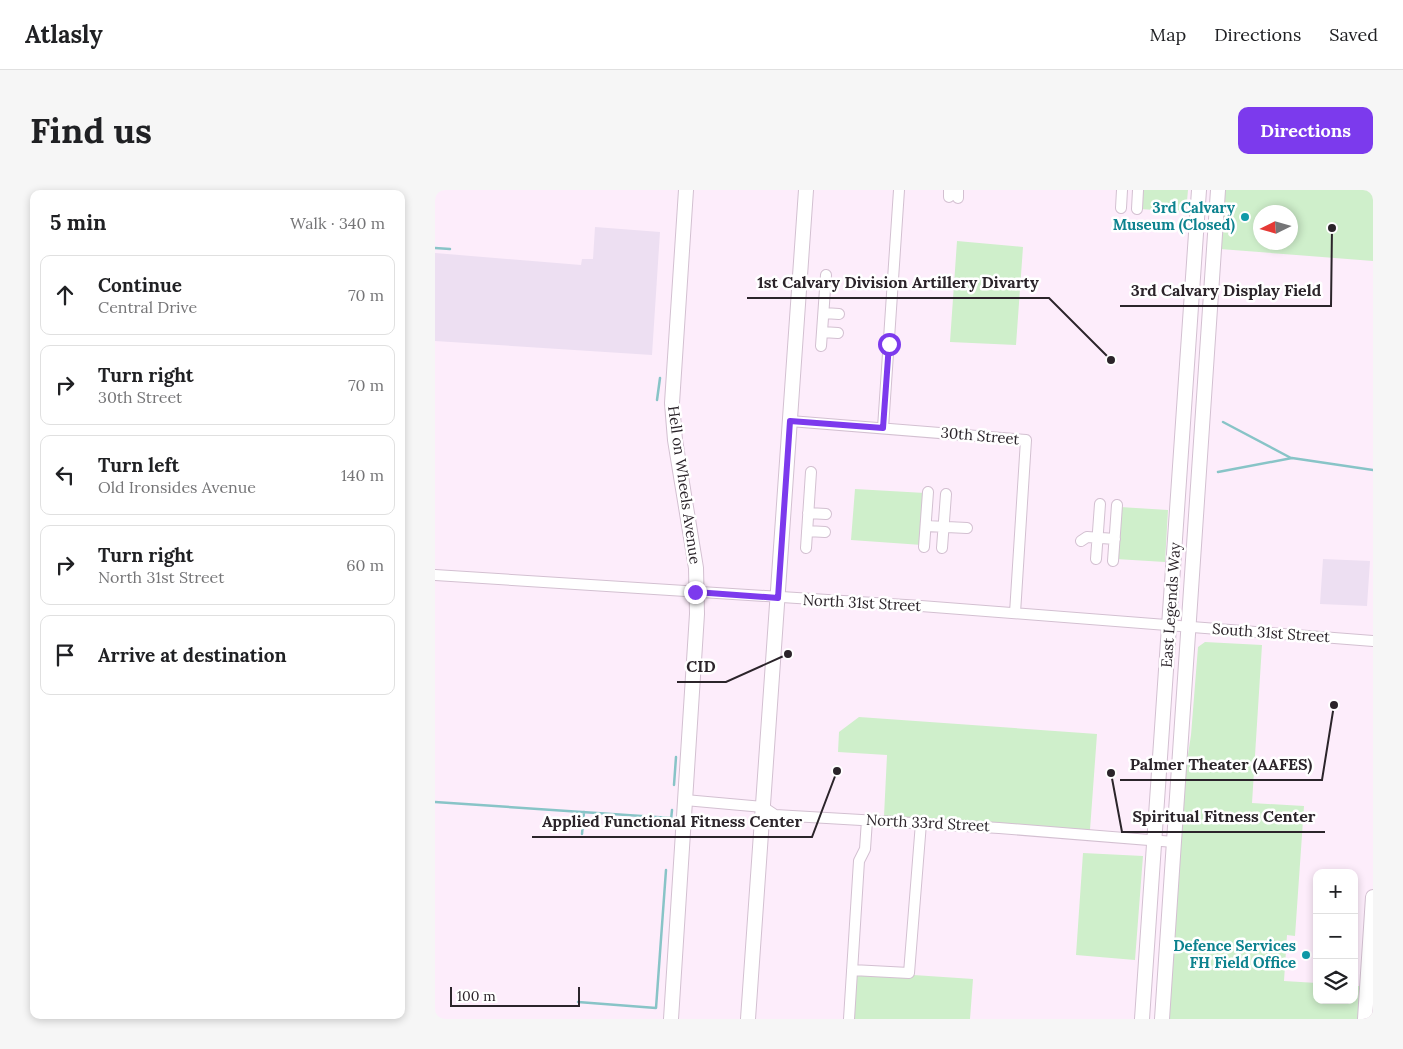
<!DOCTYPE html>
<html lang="en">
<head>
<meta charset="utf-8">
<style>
	:root { --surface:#fff; --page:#f6f6f6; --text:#202124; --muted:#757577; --line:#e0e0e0; --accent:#7c3aed }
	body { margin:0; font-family:Lora,serif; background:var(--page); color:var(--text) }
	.controls { position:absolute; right:15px; bottom:15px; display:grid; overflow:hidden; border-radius:10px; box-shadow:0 2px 8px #0003 }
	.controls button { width:45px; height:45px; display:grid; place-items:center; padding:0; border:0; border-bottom:1px solid var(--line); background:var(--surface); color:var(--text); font:25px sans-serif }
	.compass { position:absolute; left:818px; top:15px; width:45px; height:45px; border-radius:50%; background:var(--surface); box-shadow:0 2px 8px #0003; rotate:265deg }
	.scale { position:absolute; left:15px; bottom:12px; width:130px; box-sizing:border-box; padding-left:5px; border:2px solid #2b242a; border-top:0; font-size:14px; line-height:18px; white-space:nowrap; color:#2b242a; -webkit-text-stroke:4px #fff; paint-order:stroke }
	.stop { position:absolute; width:15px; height:15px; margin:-11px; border:4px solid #7c3aed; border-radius:50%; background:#fff }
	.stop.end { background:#7c3aed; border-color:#fff; box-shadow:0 1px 5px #0008 }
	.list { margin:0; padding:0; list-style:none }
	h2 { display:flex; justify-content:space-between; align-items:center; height:65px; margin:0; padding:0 20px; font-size:21px }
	h2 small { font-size:16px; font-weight:400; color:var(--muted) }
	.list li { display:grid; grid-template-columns:32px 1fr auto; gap:15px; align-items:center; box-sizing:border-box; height:80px; margin:0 10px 10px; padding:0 10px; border:1px solid var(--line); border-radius:10px }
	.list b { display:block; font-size:19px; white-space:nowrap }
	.list p { margin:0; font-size:16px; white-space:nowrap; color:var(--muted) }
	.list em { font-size:16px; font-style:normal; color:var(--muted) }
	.icon { flex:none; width:28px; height:28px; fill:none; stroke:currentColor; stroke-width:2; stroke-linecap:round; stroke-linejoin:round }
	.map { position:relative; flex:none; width:938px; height:829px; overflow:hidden; border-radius:10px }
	header { display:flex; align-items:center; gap:30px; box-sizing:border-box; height:70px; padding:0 25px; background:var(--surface); border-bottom:1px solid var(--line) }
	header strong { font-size:24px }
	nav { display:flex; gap:28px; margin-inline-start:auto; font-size:18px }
	.intro { display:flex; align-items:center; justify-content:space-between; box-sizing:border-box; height:120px; padding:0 30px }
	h1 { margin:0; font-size:35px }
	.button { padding:12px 22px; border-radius:10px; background:var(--accent); color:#fff; font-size:18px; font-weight:700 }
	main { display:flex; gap:30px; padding:0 30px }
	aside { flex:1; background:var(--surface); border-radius:10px; box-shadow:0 2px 8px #0003 }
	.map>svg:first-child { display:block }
</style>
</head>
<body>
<header>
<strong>Atlasly</strong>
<nav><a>Map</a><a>Directions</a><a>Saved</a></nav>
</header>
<div class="intro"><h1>Find us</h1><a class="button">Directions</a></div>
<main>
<aside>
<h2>5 min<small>Walk · 340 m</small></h2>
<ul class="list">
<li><svg class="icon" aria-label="ahead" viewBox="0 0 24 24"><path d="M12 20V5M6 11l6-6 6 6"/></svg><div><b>Continue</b><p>Central Drive</p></div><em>70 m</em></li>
<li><svg class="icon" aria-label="right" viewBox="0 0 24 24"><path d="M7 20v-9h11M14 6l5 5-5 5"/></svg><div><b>Turn right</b><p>30th Street</p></div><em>70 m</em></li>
<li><svg class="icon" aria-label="left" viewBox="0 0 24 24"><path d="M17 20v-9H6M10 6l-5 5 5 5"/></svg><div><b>Turn left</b><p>Old Ironsides Avenue</p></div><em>140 m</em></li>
<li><svg class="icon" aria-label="right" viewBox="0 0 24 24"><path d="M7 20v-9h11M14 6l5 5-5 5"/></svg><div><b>Turn right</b><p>North 31st Street</p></div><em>60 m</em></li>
<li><svg class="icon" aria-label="arrive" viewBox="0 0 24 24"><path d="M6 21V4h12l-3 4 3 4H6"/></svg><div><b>Arrive at destination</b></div></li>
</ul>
</aside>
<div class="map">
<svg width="938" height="829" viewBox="0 0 938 829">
	<rect width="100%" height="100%" fill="#fdedfb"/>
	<path fill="#eddff2" d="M 160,37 L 225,42 L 217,165 L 0,151 L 0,63 L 146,75 L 147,69 L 158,69 Z
		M 888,369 L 935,371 L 932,416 L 885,414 Z"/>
	<path fill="#cfefcb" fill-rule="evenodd" d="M 706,0 L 753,0 L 751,22 L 705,19 Z
		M 789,0 L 938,0 L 938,71 L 785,59 ZM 826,22 L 856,22 L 856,52 L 826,52 Z
		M 522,51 L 588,57 L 581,155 L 515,152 Z
		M 420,299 L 490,303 L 487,355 L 416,350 Z
		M 685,317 L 733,320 L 730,372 L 681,369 Z
		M 770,452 L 827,455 L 817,613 L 869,616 L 860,746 L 852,745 L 849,791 L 882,793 L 882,810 L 919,810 L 919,796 L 925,796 L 923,829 L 733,829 L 748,597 L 756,545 L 763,457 Z
		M 424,527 L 662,544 L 655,640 L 449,626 L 452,565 L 403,562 L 404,542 Z
		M 648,663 L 708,666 L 700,770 L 641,765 Z
		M 434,782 L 538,789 L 535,829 L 416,829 L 421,787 L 425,783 Z"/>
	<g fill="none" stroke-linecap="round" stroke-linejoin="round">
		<path stroke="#88c4c7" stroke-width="2.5" d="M 0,58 L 15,59
			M 222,210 L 225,188
			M 788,232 L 856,268
			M 783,282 L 857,268 L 938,280
			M 239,595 L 241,567
			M 0,612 L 236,628
			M 236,630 L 237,620
			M 147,644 L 149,622
			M 143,812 L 221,818 L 231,680"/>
		<g stroke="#d3c0d1" stroke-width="12">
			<path id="street" d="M 514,7 L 514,0
				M 523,8 L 523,0
				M 686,18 L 687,0
				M 702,19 L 703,0
				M 389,123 L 404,124
				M 387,142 L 403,143
				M 386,156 L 391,85
				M 355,231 L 591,250 L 580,423
				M 448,238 L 464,0
				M 373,323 L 391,324
				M 491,336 L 532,338
				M 372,341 L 390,342
				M 646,351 L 652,347 L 680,349
				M 489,357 L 493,302
				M 371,358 L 376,282
				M 507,358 L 511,304
				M 661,369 L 665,314
				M 678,371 L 682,315
				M 0,385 L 486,416 L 938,451
				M 250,610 L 328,617 L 340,625 L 564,638 L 739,652
				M 417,780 L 474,783 L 486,633
				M 414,829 L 424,671 L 430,659 L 432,630"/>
		</g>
		<g stroke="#d3c0d1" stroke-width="16">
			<path id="secondary" d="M 236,829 L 262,424 L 261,378 L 240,250 L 237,213 L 251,0
				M 313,829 L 371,0
				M 707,829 L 764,0
				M 727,829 L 783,0
				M 930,829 L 938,707"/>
		</g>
		<use href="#street" stroke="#fff" stroke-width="10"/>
		<use href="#secondary" stroke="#fff" stroke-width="14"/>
	</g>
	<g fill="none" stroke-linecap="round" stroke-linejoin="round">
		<path stroke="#7c3aed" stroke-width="6" d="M 260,402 L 343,408 L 355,231 L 448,238 L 454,154"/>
	</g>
	<g fill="#0f9aa8" stroke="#fff" stroke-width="2">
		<circle cx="810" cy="27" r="5"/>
		<circle cx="871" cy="765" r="5"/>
	</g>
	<g text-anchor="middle" stroke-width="5" stroke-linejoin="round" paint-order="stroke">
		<g font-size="15" font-weight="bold" fill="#0d838f" stroke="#fff" text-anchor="end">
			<text x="800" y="23">3rd Calvary<tspan x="800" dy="17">Museum (Closed)</tspan></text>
			<text x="861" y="761">Defence Services<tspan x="861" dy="17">FH Field Office</tspan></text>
		</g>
		<g font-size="15" fill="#2b242a" stroke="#fff">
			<text transform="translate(545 246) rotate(5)" y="5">30th Street</text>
			<text transform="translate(249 295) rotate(82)" y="5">Hell on Wheels Avenue</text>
			<text transform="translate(427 413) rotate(3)" y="5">North 31st Street</text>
			<text transform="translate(736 415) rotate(-86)" y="5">East Legends Way</text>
			<text transform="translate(836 443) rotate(4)" y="5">South 31st Street</text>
			<text transform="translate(493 633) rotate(3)" y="5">North 33rd Street</text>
		</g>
	</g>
	<path fill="none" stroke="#2b242a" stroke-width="2" d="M676 170L614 108H312M897 38L896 116H685M353 464L291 492H242M899 515L887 590H685M676 583L687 642H890M402 581L377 647H97"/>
	<g fill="#2b242a" stroke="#fff" stroke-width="2">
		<circle cx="676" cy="170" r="5"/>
		<circle cx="897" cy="38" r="5"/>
		<circle cx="353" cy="464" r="5"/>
		<circle cx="899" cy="515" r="5"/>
		<circle cx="676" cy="583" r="5"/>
		<circle cx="402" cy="581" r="5"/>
	</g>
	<g font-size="16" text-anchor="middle" font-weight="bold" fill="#2b242a" stroke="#fff" stroke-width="5" stroke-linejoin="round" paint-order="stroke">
		<text x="463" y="98">1st Calvary Division Artillery Divarty</text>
		<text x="791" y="106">3rd Calvary Display Field</text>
		<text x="266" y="482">CID</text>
		<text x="786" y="580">Palmer Theater (AAFES)</text>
		<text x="789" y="632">Spiritual Fitness Center</text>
		<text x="237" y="637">Applied Functional Fitness Center</text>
	</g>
</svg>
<div class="controls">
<button>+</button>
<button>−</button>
<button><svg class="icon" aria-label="layers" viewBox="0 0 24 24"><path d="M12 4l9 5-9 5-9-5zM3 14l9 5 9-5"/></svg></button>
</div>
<svg class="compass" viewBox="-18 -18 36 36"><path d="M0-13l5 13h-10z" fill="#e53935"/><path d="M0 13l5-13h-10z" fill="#757577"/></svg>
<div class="scale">100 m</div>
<div class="stop" style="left:454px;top:154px"></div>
<div class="stop end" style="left:260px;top:402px"></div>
</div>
</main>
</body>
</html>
